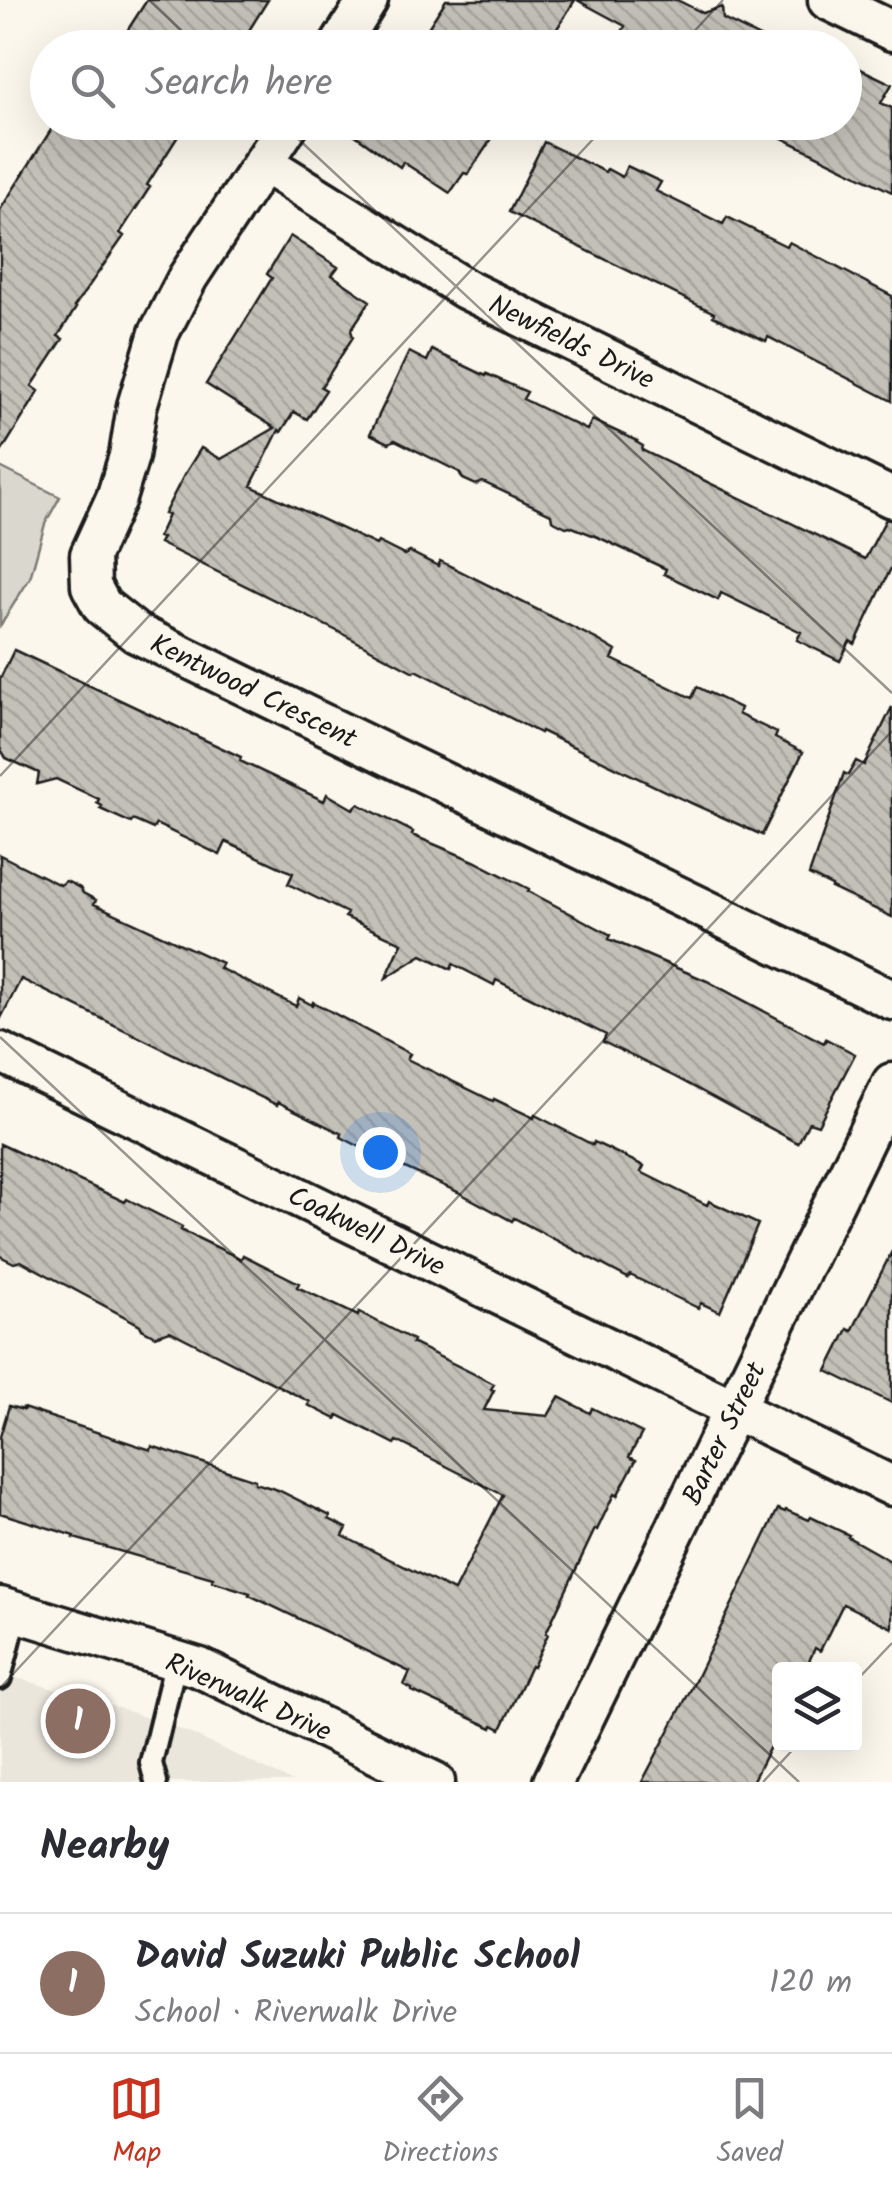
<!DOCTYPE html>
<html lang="en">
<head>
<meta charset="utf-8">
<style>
	:root { --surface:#fff; --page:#f7f7f7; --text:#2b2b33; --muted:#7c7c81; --line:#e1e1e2; --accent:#c8321e }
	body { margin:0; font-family:Kalam,sans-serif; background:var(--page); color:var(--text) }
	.controls { position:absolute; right:30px; bottom:30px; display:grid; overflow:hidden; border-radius:10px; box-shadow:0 10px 40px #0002 }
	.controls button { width:90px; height:90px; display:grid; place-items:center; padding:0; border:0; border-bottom:2px solid var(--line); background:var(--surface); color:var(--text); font:50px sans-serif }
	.you { position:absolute; left:380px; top:1152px; width:35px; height:35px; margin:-25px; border:8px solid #fff; border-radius:50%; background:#1a73e8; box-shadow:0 0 0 15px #1a73e833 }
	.badge { display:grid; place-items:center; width:65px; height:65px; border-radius:50%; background:var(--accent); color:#fff; font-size:32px; font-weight:700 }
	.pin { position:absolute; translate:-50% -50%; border:5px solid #fff; box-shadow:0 2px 10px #0006 }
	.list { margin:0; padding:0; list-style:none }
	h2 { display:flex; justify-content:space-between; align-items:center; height:130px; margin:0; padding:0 40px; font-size:42px }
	h2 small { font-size:32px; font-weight:400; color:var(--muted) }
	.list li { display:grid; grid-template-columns:65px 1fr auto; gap:30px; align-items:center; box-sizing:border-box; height:140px; padding:0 40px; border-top:2px solid var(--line) }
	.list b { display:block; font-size:38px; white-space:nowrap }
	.list p { margin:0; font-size:32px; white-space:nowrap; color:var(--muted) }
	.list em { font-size:32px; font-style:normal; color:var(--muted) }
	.icon { flex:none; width:55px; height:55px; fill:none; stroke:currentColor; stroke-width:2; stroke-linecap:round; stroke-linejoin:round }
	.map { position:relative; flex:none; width:892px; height:1782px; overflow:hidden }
	.search { position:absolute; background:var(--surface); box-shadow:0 10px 40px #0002; left:30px; right:30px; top:30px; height:110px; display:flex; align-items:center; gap:25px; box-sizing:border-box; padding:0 35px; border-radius:55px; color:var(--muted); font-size:38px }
	.sheet { height:270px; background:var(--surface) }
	nav { display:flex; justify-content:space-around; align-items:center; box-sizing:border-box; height:140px; border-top:2px solid var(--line); background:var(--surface); font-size:28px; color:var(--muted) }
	nav a { display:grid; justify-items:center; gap:5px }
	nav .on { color:var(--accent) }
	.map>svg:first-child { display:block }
</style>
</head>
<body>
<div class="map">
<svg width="892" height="1782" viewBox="0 0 892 1782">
	<defs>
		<pattern id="building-back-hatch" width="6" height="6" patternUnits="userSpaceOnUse" patternTransform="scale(2.5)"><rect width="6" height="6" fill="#c3c0b8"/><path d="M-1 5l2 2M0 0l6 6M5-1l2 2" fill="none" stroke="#a7a49e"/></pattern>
	</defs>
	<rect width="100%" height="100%" fill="#fbf7ec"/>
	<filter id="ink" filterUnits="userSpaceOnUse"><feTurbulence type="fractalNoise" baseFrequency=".01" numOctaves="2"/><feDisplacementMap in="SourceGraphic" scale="20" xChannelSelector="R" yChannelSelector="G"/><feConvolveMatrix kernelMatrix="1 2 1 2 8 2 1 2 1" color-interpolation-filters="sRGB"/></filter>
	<g filter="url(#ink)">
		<path fill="#eae6dc" d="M 0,1673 L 125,1710 L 187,1732 L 293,1782 L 0,1782 Z"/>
		<path fill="#dad7ce" stroke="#7b7a75" stroke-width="2.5" d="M 0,467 L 60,497 L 45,524 L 30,578 L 0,626 Z"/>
		<path fill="url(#building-back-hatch)" stroke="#1c1c1c" stroke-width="2.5" d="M 147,0 L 268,0 L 238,48 L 116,48 Z
			M 446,0 L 575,0 L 545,48 L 415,48 Z
			M 577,0 L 677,0 L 703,13 L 722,7 L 723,19 L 782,48 L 614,48 L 625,26 Z
			M 844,61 L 892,84 L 881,103 L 892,108 L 892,192 L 750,122 L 844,122 Z
			M 56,122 L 187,122 L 147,185 L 150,187 L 120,233 L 124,236 L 74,307 L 76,308 L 58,336 L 63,339 L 32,386 L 39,391 L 0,454 L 0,210 Z
			M 337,122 L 503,122 L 468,174 L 464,173 L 450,193 L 403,162 L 400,167 Z
			M 544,142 L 605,172 L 607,169 L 622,177 L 627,166 L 661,182 L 656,191 L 723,224 L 727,217 L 786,246 L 789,242 L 892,296 L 892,401 L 768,337 L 766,341 L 713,316 L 714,313 L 509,212 Z
			M 290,236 L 338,267 L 332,275 L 370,301 L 351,330 L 353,337 L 321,387 L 326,390 L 307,419 L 294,412 L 281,432 L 279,430 L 251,486 L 376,545 L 378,542 L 404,555 L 410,552 L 438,566 L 440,561 L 598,640 L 616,651 L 612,659 L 692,698 L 697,687 L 740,708 L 738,714 L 777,733 L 775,738 L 803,752 L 762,835 L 669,793 L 541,731 L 540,733 L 416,670 L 414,672 L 337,631 L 159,543 L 162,538 L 158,537 L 168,515 L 164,514 L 184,475 L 201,448 L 221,459 L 275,428 L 206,384 L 272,278 L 267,274 Z
			M 432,350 L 486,376 L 487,374 L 527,392 L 523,399 L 587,430 L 592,420 L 637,441 L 636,442 L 643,446 L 642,450 L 865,559 L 886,519 L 892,520 L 892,566 L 855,644 L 850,641 L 840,661 L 797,640 L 801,632 L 721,593 L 718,600 L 664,574 L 666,569 L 600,538 L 570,526 L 566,527 L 552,520 L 551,514 L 483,482 L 476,485 L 463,479 L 459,472 L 395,440 L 389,443 L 370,434 L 409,352 L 427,361 Z
			M 14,650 L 241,757 L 240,761 L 324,801 L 327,794 L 353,809 L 358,804 L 413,832 L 412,835 L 474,861 L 529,889 L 528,891 L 611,935 L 609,939 L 707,981 L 824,1043 L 826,1039 L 855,1054 L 818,1125 L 809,1122 L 798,1143 L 675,1077 L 603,1042 L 606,1035 L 496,980 L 494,985 L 453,964 L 451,969 L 422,955 L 386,978 L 402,943 L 345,917 L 347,913 L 288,884 L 293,873 L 226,842 L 220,855 L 156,824 L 153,829 L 133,820 L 131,823 L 100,809 L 102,806 L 97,803 L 99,799 L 56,779 L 37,784 L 39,773 L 6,758 L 0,748 L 0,679 Z
			M 892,707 L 892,917 L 831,888 L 832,886 L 809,875 L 844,773 L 848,775 L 856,761 L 864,765 Z
			M 0,855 L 60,885 L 66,881 L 80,888 L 83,893 L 96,900 L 94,904 L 222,963 L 219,968 L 296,1006 L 299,998 L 312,1005 L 313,1002 L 410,1054 L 407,1059 L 493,1101 L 494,1099 L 534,1118 L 535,1115 L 593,1145 L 594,1142 L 644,1166 L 641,1172 L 707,1205 L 709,1201 L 758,1224 L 720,1312 L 701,1303 L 698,1308 L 630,1275 L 628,1278 L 514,1218 L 512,1221 L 458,1192 L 372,1153 L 341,1137 L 342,1134 L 278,1102 L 277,1105 L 21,979 L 0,1020 Z
			M 0,1144 L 125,1202 L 127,1199 L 182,1227 L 181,1230 L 241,1259 L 243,1255 L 299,1283 L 297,1287 L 358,1316 L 359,1312 L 413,1340 L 412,1343 L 494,1384 L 491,1389 L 494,1390 L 484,1410 L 548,1416 L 559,1397 L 590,1413 L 592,1408 L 642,1433 L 629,1457 L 636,1460 L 617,1496 L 614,1494 L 597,1530 L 595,1529 L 546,1633 L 548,1634 L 533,1667 L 531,1666 L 501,1729 L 493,1725 L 492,1728 L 412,1691 L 412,1689 L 404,1685 L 410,1672 L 249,1595 L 250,1593 L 212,1581 L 213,1578 L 74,1538 L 75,1536 L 0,1513 L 0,1437 L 9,1406 L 23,1410 L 23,1408 L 151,1450 L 152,1446 L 255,1480 L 255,1483 L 278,1490 L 330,1516 L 329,1519 L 347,1528 L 343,1536 L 454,1591 L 503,1495 L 397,1441 L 395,1444 L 338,1415 L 336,1419 L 308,1405 L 310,1402 L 170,1331 L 155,1336 L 142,1329 L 140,1325 L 21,1261 L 14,1263 L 0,1256 Z
			M 892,1251 L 892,1403 L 827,1371 L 848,1329 L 852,1331 Z
			M 778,1509 L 785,1512 L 786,1510 L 809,1520 L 811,1517 L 849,1535 L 848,1537 L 892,1562 L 892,1628 L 843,1604 L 820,1651 L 815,1648 L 805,1670 L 780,1670 L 780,1727 L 752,1782 L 642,1782 L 691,1689 Z"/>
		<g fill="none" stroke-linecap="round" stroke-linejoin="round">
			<g stroke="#1c1c1c" stroke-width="28">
				<path id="lane" d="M 0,1678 L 17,1612
					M 156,1782 L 151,1763 L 176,1660"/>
			</g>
			<g stroke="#1c1c1c" stroke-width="45">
				<path id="street" d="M 828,0 L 892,31
					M 338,48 L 368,0
					M 290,122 L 188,277 L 159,333 L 137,406 L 129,456 L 116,498 L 90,555 L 91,586 L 102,606 L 136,633 L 892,1000
					M 264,163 L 465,289 L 892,498
					M 0,1052 L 892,1486
					M 0,1607 L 200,1668 L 435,1782
					M 553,1782 L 892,1083"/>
			</g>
			<use href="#lane" stroke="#fbf7ec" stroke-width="20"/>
			<use href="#street" stroke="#fbf7ec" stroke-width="38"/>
		</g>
	</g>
	<path fill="none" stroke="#1c1c1c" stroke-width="2.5" stroke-opacity="0.45" d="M 149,0 L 200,48M 679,48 L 723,0M 280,122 L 892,693M 0,776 L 609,122M 0,1037 L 799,1782M 854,1683 L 892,1643M 0,1688 L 892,731M 763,1782 L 798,1744"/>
	<g text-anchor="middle" stroke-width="8" stroke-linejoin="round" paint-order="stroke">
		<g font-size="28" fill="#1c1c1c" stroke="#fbf7ec">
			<text transform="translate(572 341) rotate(26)" y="10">Newfields Drive</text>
			<text transform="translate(254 690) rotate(26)" y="10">Kentwood Crescent</text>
			<text transform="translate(367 1230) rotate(26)" y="10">Coakwell Drive</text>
			<text transform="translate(723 1433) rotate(-64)" y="10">Barter Street</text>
			<text transform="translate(249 1696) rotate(24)" y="10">Riverwalk Drive</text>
		</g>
	</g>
</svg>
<div class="controls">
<button><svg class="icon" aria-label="layers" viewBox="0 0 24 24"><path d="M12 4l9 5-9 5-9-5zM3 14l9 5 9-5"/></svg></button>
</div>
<div class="you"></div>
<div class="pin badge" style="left:78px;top:1721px;background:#8d6e63">1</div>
<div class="search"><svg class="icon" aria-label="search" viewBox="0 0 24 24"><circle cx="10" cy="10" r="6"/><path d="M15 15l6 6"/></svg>Search here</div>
</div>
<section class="sheet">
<h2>Nearby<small></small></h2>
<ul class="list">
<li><span class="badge" style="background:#8d6e63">1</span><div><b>David Suzuki Public School</b><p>School · Riverwalk Drive</p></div><em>120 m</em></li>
</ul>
</section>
<nav>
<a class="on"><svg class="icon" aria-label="map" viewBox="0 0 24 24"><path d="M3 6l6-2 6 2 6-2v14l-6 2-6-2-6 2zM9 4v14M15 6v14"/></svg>Map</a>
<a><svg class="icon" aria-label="directions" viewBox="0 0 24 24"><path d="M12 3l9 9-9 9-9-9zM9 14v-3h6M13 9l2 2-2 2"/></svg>Directions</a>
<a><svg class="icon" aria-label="saved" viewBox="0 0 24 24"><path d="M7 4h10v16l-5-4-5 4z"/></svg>Saved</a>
</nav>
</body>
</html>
